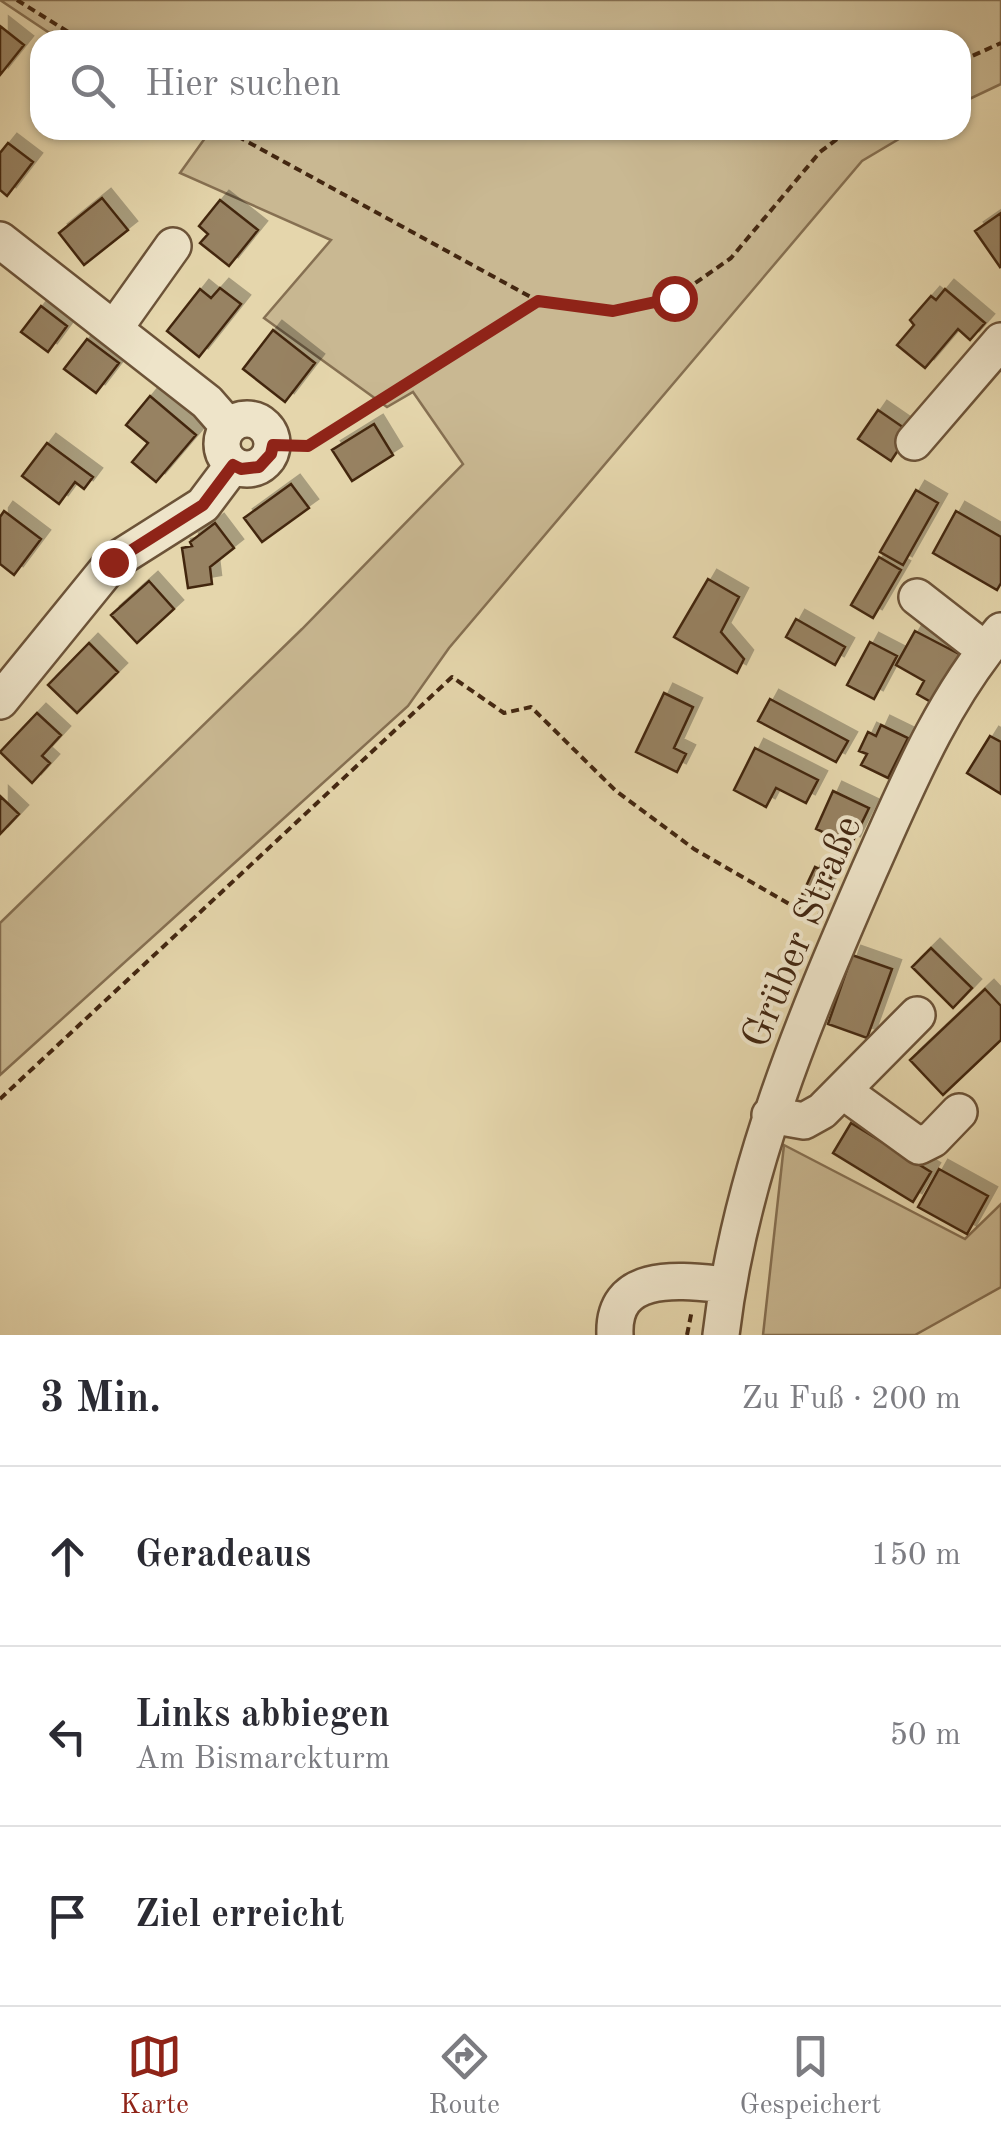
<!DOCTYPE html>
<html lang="de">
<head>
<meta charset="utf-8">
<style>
	:root { --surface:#fff; --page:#f7f7f7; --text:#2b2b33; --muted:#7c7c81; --line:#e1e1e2; --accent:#8f2418 }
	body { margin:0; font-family:"Old Standard TT",serif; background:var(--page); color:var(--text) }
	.stop { position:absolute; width:30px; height:30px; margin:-22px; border:8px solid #8f2418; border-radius:50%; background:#fff }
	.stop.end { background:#8f2418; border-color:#fff; box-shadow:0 2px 10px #0008 }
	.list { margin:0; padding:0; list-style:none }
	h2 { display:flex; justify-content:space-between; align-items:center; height:130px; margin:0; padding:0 40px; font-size:42px }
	h2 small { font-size:32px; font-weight:400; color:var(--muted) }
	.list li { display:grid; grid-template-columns:65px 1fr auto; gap:30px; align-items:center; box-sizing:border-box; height:180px; padding:0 40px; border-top:2px solid var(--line) }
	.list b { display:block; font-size:38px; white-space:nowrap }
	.list p { margin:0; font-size:32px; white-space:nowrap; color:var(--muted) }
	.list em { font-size:32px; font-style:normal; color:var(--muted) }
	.icon { flex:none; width:55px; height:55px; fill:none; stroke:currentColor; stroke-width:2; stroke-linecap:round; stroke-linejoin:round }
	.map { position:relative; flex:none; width:1001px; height:1335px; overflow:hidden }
	.search { position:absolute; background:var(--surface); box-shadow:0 2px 8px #0004; left:30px; right:30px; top:30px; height:110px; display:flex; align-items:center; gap:25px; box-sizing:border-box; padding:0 35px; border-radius:30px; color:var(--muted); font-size:38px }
	.sheet { height:670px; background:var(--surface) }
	nav { display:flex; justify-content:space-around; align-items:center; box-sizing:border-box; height:140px; border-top:2px solid var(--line); background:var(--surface); font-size:28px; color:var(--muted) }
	nav a { display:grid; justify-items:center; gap:5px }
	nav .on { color:var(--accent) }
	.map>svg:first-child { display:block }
</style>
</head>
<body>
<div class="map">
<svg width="1001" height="1335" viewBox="0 0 1001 1335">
	<defs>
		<filter id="shadow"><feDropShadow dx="9" dy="-9" stdDeviation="0" flood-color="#0004"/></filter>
	</defs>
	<rect width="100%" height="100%" fill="#e5d6ac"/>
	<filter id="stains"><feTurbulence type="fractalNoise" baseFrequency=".002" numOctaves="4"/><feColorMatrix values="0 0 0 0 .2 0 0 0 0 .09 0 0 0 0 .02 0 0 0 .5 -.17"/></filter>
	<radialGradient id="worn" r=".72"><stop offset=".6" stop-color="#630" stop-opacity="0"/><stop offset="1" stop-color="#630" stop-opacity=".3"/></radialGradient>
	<path fill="#c9b892" stroke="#867052" stroke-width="2.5" d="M 0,0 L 1001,0 L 1001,84 L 961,103 L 961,40 L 60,40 Z
		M 203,130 L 914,130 L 862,161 L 449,648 L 408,706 L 0,1075 L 0,923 L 302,629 L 463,464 L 413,392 L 387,407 L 264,318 L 331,240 L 180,173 L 208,134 Z
		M 784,1145 L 965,1239 L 1001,1204 L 1001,1287 L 915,1335 L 763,1335 Z"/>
	<path fill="#978262" stroke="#432711" stroke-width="2.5" filter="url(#shadow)" d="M 0,26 L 24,45 L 0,75 Z
		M 8,143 L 33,162 L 7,196 L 0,190 L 0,153 Z
		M 102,198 L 128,230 L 84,265 L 59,233 Z
		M 220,200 L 258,230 L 229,266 L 200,243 L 208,234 L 199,226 Z
		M 1001,213 L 1001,266 L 1000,267 L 975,231 Z
		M 220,288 L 241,304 L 199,357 L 167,331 L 200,289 L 211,298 Z
		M 945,289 L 985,323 L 970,340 L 958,329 L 925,368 L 897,345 L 914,325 L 910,320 L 931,296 L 936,300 Z
		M 41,306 L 67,326 L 48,352 L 21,332 Z
		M 273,330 L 315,363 L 285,402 L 243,369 Z
		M 87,339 L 119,363 L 96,393 L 64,369 Z
		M 150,396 L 196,435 L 156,482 L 132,462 L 148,443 L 126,425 Z
		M 878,410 L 910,432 L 891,461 L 858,439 Z
		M 374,424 L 393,455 L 352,481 L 332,450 Z
		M 47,443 L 93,477 L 84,489 L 75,482 L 59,504 L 22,476 Z
		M 291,484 L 309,508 L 262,542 L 244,518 Z
		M 916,490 L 938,503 L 903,565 L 880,552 Z
		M 4,511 L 41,539 L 14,575 L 0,564 L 0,517 Z
		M 956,511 L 1001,537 L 1001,583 L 997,590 L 933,553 Z
		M 215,523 L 234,548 L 210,567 L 212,584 L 188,588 L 182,548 L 192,546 L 190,542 Z
		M 879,557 L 901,570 L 873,618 L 851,605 Z
		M 708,579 L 739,597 L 721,632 L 744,659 L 737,673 L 674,637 Z
		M 149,581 L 174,609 L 137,643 L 111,615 Z
		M 796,619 L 845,647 L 835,665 L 786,637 Z
		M 915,631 L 961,655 L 942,690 L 939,688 L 931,702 L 917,694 L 924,681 L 896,665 Z
		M 870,642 L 897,656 L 874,699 L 847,685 Z
		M 89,643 L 118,672 L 77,713 L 48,685 Z
		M 664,693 L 693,707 L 674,748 L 686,754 L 677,772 L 636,752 Z
		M 770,699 L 848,741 L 836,762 L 758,721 Z
		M 37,713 L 61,735 L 42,756 L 50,763 L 32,783 L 0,752 Z
		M 881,725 L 908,738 L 888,778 L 861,765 L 867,754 L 859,751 L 868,732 L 876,736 Z
		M 990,736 L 1001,742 L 1001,794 L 967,773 Z
		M 755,748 L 818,780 L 806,803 L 776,788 L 766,807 L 734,790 Z
		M 833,791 L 869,808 L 851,845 L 816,829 Z
		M 0,796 L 19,814 L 0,834 Z
		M 815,867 L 832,875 L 818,905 L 801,897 Z
		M 931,948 L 972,988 L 953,1008 L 912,967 Z
		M 852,955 L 892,969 L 867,1038 L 828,1024 Z
		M 985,989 L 1001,1006 L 1001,1040 L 943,1095 L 910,1060 Z
		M 851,1123 L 931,1172 L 913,1202 L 833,1153 Z
		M 939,1169 L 988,1196 L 967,1234 L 918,1207 Z"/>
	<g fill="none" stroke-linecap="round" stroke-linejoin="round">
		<g stroke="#6c5338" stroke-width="40">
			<path id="minor" d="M 0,240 L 207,402 L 228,426
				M 114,329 L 173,246
				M222 444a25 25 0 1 1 50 0a25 25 0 1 1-50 0Z
				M 914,442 L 1001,341
				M 917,597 L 985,650
				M 0,701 L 113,562 L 203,505 L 233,465
				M 843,1091 L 919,1146 L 933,1139 L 959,1112
				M 770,1115 L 804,1121 L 822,1111 L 917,1015
				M 615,1335 C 612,1269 684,1281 727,1285
				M 721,1335 C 740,1172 804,1020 869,871 C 907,786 941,702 1001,631"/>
		</g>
		<path stroke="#432711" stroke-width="4" stroke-dasharray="8 5" stroke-linecap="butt" d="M 17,0 L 81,40
			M 961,61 L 1001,43
			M 226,130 L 538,301 L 613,311 L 674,298 L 731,258 L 820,152 L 849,130
			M 273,445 L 308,447 L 536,302
			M 0,1099 L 452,677 L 504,713 L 531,707 L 616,791 L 694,849 L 791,905 L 822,913
			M 687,1335 L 692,1310"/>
		<use href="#minor" stroke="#eee4c9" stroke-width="35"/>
	</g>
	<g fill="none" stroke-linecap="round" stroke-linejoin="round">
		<path stroke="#8f2418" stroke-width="12" d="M 113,562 L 203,505 L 233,465 L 241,469 L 259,467 L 271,454 L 273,445 L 308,446 L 538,301 L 613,311 L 674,298"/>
	</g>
	<g text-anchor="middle" stroke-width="8" stroke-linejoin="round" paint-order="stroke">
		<g font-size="40" fill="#432711" stroke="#eee4c9">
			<text transform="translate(800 931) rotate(-67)" y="14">Grüber Straße</text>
		</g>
	</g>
	<rect width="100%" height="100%" filter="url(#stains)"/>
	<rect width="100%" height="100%" fill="url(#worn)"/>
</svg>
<div class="stop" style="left:674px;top:298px"></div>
<div class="stop end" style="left:113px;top:562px"></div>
<div class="search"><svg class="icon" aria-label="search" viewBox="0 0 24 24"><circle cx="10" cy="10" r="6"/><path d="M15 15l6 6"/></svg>Hier suchen</div>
</div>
<section class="sheet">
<h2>3 Min.<small>Zu Fuß · 200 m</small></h2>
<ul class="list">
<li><svg class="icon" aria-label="ahead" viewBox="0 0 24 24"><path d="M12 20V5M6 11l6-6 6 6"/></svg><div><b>Geradeaus</b></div><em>150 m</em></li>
<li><svg class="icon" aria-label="left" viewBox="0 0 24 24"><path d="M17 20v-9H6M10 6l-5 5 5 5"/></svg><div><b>Links abbiegen</b><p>Am Bismarckturm</p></div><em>50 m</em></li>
<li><svg class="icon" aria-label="arrive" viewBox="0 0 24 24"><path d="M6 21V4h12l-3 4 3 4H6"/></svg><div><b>Ziel erreicht</b></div></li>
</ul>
</section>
<nav>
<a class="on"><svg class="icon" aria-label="map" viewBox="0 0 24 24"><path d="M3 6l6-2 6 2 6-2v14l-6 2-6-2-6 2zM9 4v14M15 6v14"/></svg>Karte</a>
<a><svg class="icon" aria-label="directions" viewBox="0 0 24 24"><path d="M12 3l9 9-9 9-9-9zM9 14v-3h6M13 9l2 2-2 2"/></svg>Route</a>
<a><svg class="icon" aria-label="saved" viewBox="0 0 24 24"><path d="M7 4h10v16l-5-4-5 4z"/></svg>Gespeichert</a>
</nav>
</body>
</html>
